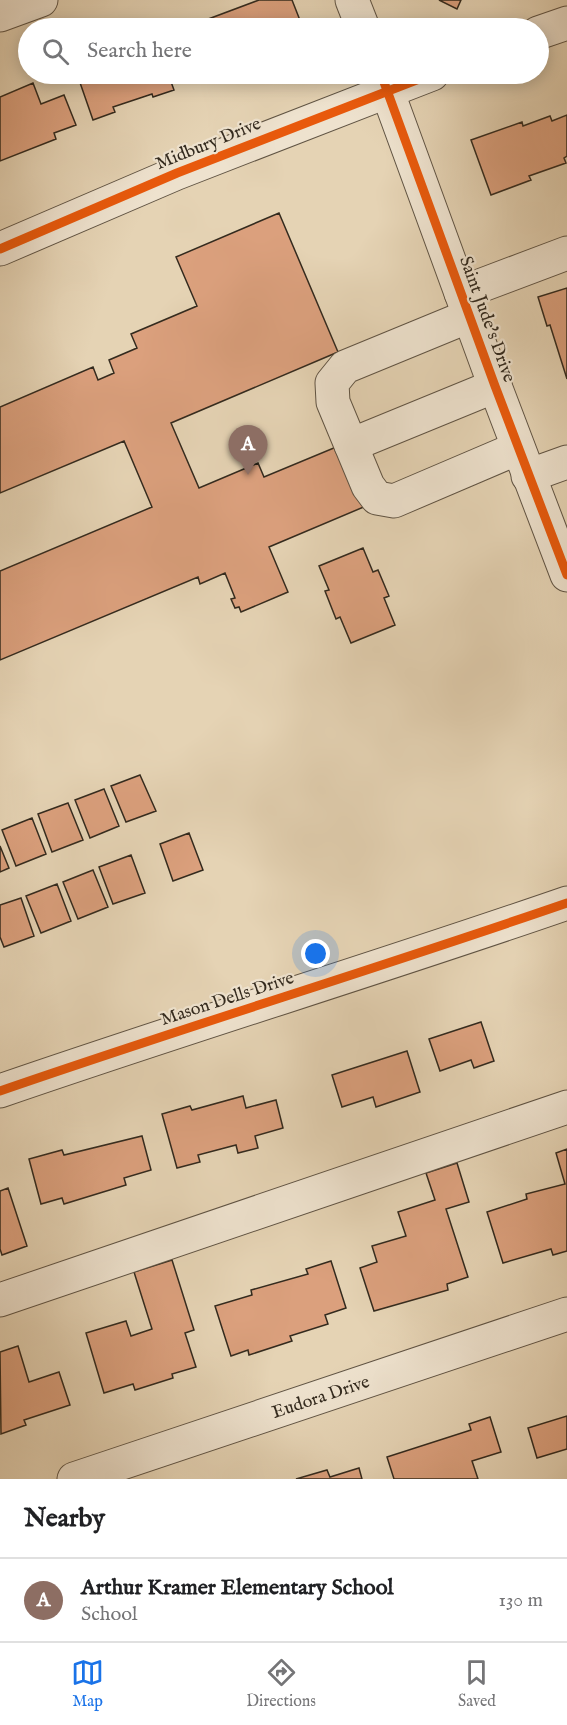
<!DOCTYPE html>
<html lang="en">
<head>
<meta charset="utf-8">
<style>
	:root { --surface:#fff; --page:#f6f6f6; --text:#202124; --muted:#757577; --line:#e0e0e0; --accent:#1a73e8 }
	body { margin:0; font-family:"IM FELL English",serif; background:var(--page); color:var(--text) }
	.you { position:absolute; left:316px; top:954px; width:21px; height:21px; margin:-15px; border:4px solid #fff; border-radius:50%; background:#1a73e8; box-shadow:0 0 0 9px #1a73e833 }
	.badge { display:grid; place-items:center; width:39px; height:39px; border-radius:50%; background:var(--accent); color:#fff; font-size:20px; font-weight:700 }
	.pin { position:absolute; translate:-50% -50px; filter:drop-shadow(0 2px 3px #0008) }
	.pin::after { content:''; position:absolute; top:32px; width:21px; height:18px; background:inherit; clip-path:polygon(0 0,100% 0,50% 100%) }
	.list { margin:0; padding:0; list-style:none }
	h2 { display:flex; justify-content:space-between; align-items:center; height:78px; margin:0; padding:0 24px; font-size:26px }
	h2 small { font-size:20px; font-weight:400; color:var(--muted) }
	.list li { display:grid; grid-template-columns:39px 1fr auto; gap:18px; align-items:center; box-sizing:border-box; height:84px; padding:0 24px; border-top:2px solid var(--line) }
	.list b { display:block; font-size:22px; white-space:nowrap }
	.list p { margin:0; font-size:20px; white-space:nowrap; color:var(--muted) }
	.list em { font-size:20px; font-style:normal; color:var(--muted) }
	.icon { flex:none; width:33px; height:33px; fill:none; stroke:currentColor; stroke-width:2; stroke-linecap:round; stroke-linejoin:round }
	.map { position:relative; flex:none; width:567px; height:1479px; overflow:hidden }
	.search { position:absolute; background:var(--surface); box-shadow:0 3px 15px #0003; left:18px; right:18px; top:18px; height:66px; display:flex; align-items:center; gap:15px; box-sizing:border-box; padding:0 21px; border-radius:33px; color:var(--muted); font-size:22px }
	.sheet { height:162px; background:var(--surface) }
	nav { display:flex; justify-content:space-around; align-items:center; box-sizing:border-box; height:84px; border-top:2px solid var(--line); background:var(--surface); font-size:16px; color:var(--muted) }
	nav a { display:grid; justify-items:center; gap:3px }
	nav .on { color:var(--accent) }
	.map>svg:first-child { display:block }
</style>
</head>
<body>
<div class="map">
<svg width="567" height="1479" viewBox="0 0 567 1479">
	<rect width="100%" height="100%" fill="#e5d3b4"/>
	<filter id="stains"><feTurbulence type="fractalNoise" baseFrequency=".00333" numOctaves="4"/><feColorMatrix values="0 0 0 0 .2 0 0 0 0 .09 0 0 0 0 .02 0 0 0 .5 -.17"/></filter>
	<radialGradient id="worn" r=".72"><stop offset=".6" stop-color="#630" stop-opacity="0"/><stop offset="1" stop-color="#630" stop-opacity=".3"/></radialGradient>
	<path fill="#dba07d" stroke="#332a1e" stroke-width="1.5" d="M 259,0 L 292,0 L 303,28 L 197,28 L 195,24 Z
		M 439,0 L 461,0 L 457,9 Z
		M 77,74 L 185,74 L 170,79 L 174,90 L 153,97 L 152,94 L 113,107 L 115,112 L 93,120 Z
		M 33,83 L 41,104 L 64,95 L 76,125 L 54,133 L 56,139 L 0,161 L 0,97 Z
		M 567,115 L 567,156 L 564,158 L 566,163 L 529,176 L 531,180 L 491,195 L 471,140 L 522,122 L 523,126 L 550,116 L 552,121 Z
		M 279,213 L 338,352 L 171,423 L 199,488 L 258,463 L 264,477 L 341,445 L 366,506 L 269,547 L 288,592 L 241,612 L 239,607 L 235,608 L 231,599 L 235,598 L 225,573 L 200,584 L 198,577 L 0,660 L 0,571 L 152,507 L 124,441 L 0,493 L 0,407 L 93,367 L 98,380 L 114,373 L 109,360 L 137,348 L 131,334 L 197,306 L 176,257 Z
		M 567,288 L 567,379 L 550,325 L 547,326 L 538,297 Z
		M 363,548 L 373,572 L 378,570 L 389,596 L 384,598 L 395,625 L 351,643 L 340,617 L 336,619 L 325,591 L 329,590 L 319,566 Z
		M 140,775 L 156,811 L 126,822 L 111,786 Z
		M 104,789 L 119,826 L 90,838 L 75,800 Z
		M 68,803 L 83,840 L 52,852 L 38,814 Z
		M 32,818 L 46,854 L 16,866 L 2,830 Z
		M 189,833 L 203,870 L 173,881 L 160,844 Z
		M 0,846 L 9,868 L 0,872 Z
		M 131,855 L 145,893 L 113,904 L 99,867 Z
		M 93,870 L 108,907 L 78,919 L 63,882 Z
		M 57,884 L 71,921 L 41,933 L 26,896 Z
		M 21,898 L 34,936 L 4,947 L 0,937 L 0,905 Z
		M 481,1022 L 494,1061 L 474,1068 L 471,1060 L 440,1071 L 429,1039 Z
		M 407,1051 L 420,1092 L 376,1107 L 373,1097 L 342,1107 L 332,1075 Z
		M 243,1096 L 246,1108 L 276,1100 L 283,1128 L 255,1136 L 258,1148 L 238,1153 L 236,1145 L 198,1155 L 200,1162 L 177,1168 L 162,1114 L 190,1106 L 192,1110 Z
		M 142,1136 L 151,1170 L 124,1178 L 126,1185 L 64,1204 L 62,1198 L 41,1204 L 29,1159 L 62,1150 L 64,1155 Z
		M 567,1149 L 567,1251 L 553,1255 L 551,1249 L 503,1263 L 487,1212 L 527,1199 L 526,1194 L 565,1184 L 556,1153 Z
		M 457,1163 L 469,1202 L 446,1209 L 468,1277 L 447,1284 L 448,1290 L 374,1311 L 360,1268 L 377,1262 L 372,1246 L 406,1236 L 398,1212 L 435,1200 L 426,1173 Z
		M 8,1188 L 27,1246 L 2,1255 L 0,1249 L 0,1191 Z
		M 172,1260 L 194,1330 L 185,1333 L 196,1367 L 172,1374 L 173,1378 L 135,1390 L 133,1384 L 104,1393 L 86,1333 L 126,1321 L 131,1336 L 152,1329 L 134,1272 Z
		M 331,1261 L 346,1308 L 325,1315 L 328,1324 L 290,1336 L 292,1341 L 249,1355 L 248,1350 L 231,1356 L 215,1306 L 252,1295 L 251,1290 L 308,1274 L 306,1269 Z
		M 18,1346 L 29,1382 L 59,1372 L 70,1405 L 24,1420 L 26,1425 L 1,1434 L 0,1352 Z
		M 567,1416 L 567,1449 L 537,1458 L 528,1428 Z
		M 490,1417 L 501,1452 L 472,1461 L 478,1479 L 394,1479 L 387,1457 L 471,1430 L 469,1424 Z
		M 359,1468 L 362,1479 L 296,1479 L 327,1470 L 330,1477 Z"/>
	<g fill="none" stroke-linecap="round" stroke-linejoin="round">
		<g stroke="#605444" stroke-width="35">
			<g id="minor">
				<path d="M 352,0 L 363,28"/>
				<path d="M 0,15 L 41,0"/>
				<path d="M 538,33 L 567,23"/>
				<path d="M 381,74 L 495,386 L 567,575"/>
				<path d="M 0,249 L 177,173 L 432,74"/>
				<path d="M 461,293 L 567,253"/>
				<path d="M 469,316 L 345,367 L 332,383 L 333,402 L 368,486 L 377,498 L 394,501 L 518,448"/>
				<path d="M 351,445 L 495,386"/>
				<path d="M 528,476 L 567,462"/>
				<path d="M 0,1091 C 188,1026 379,968 567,903"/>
				<path d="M 0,1300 L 567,1107"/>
				<path id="s1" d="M 74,1479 L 567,1314"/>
			</g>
		</g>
		<use href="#minor" stroke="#eee2ce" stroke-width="33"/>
		<g stroke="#eee2ce" stroke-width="13">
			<path id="cycleway" d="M 381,74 L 495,386 L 567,575
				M 0,249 L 177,173 L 432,74
				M 0,1091 C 188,1026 379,968 567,903"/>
		</g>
		<use href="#cycleway" stroke="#e8590c" stroke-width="9"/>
	</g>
	<g text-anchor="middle" stroke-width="4.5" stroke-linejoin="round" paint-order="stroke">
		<g font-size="18" fill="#332a1e" stroke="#eee2ce">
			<text transform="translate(208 143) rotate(-22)" y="6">Midbury Drive</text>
			<text transform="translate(488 319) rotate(70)" y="6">Saint Jude's Drive</text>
			<text transform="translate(227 998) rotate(-18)" y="6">Mason Dells Drive</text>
			<text dy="6" stroke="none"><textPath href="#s1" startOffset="260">Eudora Drive</textPath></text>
		</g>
	</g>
	<rect width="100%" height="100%" filter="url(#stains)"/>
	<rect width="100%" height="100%" fill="url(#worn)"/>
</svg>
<div class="you"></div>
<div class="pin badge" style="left:248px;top:475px;background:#8d6e63">A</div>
<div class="search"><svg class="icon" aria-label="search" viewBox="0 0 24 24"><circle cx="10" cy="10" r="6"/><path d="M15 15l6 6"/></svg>Search here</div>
</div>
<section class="sheet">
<h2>Nearby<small></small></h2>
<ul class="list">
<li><span class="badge" style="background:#8d6e63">A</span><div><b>Arthur Kramer Elementary School</b><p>School</p></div><em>130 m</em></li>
</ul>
</section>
<nav>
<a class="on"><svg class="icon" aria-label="map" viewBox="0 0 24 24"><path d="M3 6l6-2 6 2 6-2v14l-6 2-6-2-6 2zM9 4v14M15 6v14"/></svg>Map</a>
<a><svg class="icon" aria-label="directions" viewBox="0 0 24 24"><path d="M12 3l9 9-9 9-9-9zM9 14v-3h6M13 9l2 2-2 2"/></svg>Directions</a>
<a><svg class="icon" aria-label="saved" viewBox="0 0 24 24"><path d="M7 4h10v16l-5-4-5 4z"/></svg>Saved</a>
</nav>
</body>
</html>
